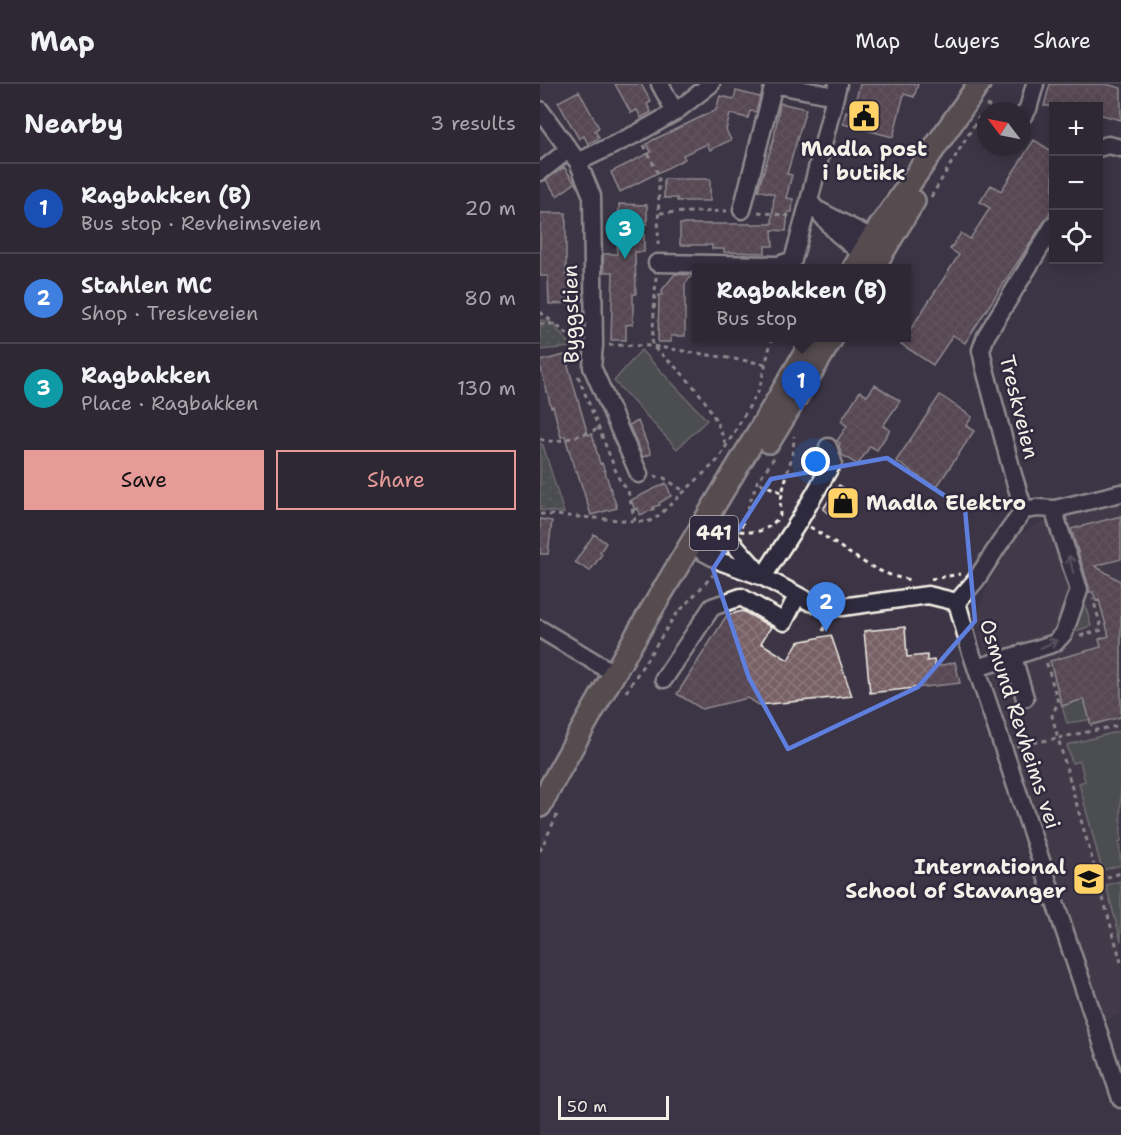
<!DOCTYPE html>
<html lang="en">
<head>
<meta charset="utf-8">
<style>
	:root { --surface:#2e2834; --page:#3a3440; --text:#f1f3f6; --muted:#a7a6ac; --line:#49444f; --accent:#e69b98 }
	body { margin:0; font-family:"Shantell Sans",sans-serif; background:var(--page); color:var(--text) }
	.controls { position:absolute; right:18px; top:18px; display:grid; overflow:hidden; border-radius:0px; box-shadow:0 3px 15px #0003 }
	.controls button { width:54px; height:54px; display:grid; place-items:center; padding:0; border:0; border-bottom:2px solid var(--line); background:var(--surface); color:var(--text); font:30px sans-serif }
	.compass { position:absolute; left:437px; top:18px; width:54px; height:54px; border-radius:50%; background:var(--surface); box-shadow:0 3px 15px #0003; rotate:302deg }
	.scale { position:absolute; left:18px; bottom:15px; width:111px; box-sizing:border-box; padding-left:6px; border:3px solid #f4f1e8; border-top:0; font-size:16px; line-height:21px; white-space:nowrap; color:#f4f1e8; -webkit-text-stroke:4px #2f2a3d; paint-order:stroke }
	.you { position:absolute; left:276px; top:378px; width:21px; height:21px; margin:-15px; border:4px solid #fff; border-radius:50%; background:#1a73e8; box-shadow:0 0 0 9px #1a73e833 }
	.badge { display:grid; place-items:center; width:39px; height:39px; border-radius:50%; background:var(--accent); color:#fff; font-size:20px; font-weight:700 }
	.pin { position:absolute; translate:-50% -50px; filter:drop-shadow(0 2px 3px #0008) }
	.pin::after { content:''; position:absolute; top:32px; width:21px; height:18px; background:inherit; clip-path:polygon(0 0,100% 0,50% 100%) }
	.popup { position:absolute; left:152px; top:180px; width:219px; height:78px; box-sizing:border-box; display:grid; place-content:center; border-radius:0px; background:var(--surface); filter:drop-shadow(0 2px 4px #0005); font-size:20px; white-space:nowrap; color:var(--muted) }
	.popup b { font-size:22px; color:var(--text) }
	.popup::after { content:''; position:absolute; left:50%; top:100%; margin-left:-12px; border:12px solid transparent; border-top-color:var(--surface) }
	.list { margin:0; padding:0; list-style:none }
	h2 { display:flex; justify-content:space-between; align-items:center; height:78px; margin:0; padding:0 24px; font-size:26px }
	h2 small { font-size:20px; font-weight:400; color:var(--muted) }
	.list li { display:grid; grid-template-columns:39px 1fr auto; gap:18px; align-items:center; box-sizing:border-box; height:90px; padding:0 24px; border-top:2px solid var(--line) }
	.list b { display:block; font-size:22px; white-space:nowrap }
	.list p { margin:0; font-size:20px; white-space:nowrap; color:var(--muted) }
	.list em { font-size:20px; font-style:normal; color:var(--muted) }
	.actions { display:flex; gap:12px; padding:18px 24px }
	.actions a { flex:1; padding:14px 0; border:2px solid var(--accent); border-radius:0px; text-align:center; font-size:21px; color:var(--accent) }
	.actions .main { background:var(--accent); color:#111 }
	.icon { flex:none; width:33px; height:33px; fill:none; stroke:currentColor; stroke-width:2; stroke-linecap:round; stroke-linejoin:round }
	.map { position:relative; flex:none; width:581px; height:1051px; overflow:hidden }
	header { display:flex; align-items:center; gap:36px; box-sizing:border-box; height:84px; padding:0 30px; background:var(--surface); border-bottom:2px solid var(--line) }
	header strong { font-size:28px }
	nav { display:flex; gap:33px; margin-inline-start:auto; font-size:21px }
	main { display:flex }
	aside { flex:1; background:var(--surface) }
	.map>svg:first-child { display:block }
</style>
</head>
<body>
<header>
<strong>Map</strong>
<nav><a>Map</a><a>Layers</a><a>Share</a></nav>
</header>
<main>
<aside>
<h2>Nearby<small>3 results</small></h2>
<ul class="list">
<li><span class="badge" style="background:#1a4fb4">1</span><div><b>Ragbakken (B)</b><p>Bus stop · Revheimsveien</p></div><em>20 m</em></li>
<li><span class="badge" style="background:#3f7fe0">2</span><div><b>Stahlen MC</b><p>Shop · Treskeveien</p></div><em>80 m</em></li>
<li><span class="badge" style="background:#0f9aa8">3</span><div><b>Ragbakken</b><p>Place · Ragbakken</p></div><em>130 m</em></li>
</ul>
<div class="actions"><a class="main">Save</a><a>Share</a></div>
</aside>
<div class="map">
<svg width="581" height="1051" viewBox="0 0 581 1051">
	<defs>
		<pattern id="park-dots" width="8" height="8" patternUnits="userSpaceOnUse" patternTransform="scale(1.5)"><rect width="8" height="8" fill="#616c61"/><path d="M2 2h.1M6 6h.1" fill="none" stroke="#788178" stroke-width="1.8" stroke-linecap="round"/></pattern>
		<pattern id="building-cross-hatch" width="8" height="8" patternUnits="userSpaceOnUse" patternTransform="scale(1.5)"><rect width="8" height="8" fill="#776066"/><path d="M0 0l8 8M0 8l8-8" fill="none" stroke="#8b777c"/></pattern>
	</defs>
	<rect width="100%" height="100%" fill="#3d3545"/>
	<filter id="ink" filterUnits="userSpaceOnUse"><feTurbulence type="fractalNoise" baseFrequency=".0167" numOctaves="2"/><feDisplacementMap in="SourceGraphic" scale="12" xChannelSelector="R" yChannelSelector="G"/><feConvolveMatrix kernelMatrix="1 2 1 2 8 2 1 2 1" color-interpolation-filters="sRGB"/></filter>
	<g filter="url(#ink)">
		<path fill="#4e424f" d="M 581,416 L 581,930 L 565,936 L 472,660 L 440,550 L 437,532 L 447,504 L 467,469 L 480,451 L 493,442 L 505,437 Z"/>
		<path fill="#616c61" stroke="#aaaea4" stroke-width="1.5" d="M 101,266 L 167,336 L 137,365 L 74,297 Z
			M 544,517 L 551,542 L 532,548 Z
			M 547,612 L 555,635 L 527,639 L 523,626 L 524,617 Z
			M 580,647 L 581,757 L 579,758 L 581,781 L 562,786 L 539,699 L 545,697 L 540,677 L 532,679 L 527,661 Z
			M 581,797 L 581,857 L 566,801 Z"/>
		<path fill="url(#park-dots)" stroke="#aaaea4" stroke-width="1.5" d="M 0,236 L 9,237 L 33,263 L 0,266 Z
			M 0,359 L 3,361 L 24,429 L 0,426 Z"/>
		<path fill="url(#building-cross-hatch)" stroke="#f4f1e8" stroke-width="1.5" d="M 75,0 L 101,0 L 111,18 L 107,20 L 111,28 L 101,34 L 97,26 L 91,29 Z
			M 320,0 L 378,0 L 374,13 L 364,10 L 353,53 L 303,40 L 306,27 L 312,29 Z
			M 510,0 L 566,0 L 581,4 L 581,36 L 558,30 L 558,22 L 504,22 Z
			M 39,7 L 59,44 L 55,46 L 59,54 L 48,60 L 44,52 L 39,55 L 18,18 Z
			M 196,7 L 220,13 L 216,28 L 210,27 L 208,34 L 190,30 L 186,46 L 191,56 L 170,66 L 167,60 L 143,71 L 145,75 L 80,108 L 71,88 L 111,68 L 107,60 L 113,56 L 176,26 L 180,12 L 194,15 Z
			M 240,19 L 266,25 L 247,90 L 252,91 L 246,114 L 253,115 L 252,128 L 248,128 L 246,147 L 232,146 L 233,162 L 225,162 L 225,169 L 184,168 L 184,165 L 172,165 L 172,161 L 140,161 L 140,140 L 232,140 L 234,110 L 218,106 L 234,54 Z
			M 494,56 L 513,68 L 513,124 L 425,259 L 413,251 L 393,281 L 361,260 L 419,171 L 410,165 L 421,149 L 430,155 L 450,124 L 440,118 L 451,101 L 461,107 Z
			M 24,83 L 35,99 L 17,112 L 6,96 Z
			M 124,95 L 170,95 L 170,117 L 137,117 L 137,114 L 124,114 Z
			M 79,120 L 107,121 L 107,140 L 104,140 L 104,168 L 95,168 L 96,210 L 93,210 L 93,240 L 86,241 L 86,256 L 71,256 L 73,188 L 64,188 L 63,170 L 77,170 Z
			M 0,129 L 26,129 L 26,192 L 31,192 L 31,219 L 9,220 L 8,192 L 0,192 Z
			M 135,190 L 152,191 L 145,200 L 145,252 L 131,252 L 131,258 L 118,258 L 119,211 L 122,211 L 122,206 Z
			M 25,271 L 48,351 L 52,350 L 60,380 L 62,379 L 77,424 L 51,431 L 37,387 L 35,387 L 25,352 L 21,353 L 13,322 L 11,323 L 0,281 L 0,277 Z
			M 335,301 L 360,317 L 343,342 L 350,346 L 337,366 L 330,362 L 318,381 L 302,371 L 299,362 L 300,359 L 297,357 L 307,342 L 301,337 L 320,307 L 327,312 Z
			M 400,311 L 432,333 L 426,342 L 434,347 L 396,404 L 356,377 Z
			M 98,337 L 111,370 L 103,373 L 89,341 Z
			M 126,399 L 131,412 L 119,419 L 120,421 L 113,423 L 114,425 L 100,431 L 98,424 L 95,426 L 91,416 Z
			M 299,401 L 310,408 L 293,433 L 283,425 Z
			M 581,432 L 581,475 L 555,482 L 580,497 L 581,501 L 581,633 L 551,641 L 544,615 L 522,622 L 510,577 L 561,563 L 559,555 L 569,552 L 559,516 L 556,517 L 553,508 L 549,508 L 549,503 L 531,445 Z
			M 0,435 L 12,437 L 8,470 L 0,470 Z
			M 54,450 L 66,459 L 60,468 L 62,470 L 50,487 L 35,478 Z
			M 203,527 L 231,543 L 221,559 L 248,576 L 258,558 L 291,551 L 312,612 L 219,621 L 208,614 L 162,625 L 137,610 L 187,531 Z
			M 365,543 L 367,573 L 387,571 L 387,577 L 394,576 L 395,583 L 415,578 L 420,599 L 330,609 L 324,547 Z"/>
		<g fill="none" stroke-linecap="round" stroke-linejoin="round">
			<g stroke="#f4f1e8" stroke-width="21">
				<path id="minor" d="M 120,0 L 135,28
					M 233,0 L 295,12
					M 0,26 L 38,78 L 52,112 L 54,261 L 52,283 L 99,390
					M 482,33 L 488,25 L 495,0
					M 558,64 L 568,61 L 581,64
					M 38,78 L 98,49 L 135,28 L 171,0
					M 0,88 L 28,66
					M 202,126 L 234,0
					M 280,127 L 332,154 L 341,170 L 322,170 L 297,149 L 269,117 L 298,0
					M 117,179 L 238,181 L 253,176 L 269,117
					M 484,426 L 497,424 L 515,425 L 581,409
					M 223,493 L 193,459 L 176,447 L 158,450 L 163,468 L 182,478 L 223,493 L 270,518 L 285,522 L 302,523 L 388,511 L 417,518
					M 223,493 L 259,437 L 293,378 L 288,363
					M 417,518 L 430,565 L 581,1015
					M 417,518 L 436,496 L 460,459 L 484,426 L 473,391 L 445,285 L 441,266 L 446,252 L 514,141
					M 0,545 L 75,590
					M 473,573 L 485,614
					M 437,584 L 515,559 L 524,549 L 539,506 L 516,434 L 515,425
					M 124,595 L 172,523 L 201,513 L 244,538 L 257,512"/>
			</g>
			<g stroke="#f4f1e8" stroke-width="26">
				<path id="major" d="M 314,184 L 332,154 L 439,0
					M 333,184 L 374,117
					M 229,358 L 292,254
					M 0,722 C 85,563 183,410 274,254"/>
			</g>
			<path stroke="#f4f1e8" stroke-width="3" stroke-dasharray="4.5 4.5" stroke-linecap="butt" d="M 446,21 L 464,27
				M 104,61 L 119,92 L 118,165
				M 391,113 L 439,33
				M 218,128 L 250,132
				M 120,129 L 187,127
				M 116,193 L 112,262 C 147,292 172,317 186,362
				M 0,228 L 15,240
				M 0,240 L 15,240 L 39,260
				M 245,254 L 253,257
				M 69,261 L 112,262 L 226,280
				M 38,292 L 79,395 L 88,407 L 95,437
				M 0,355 C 16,362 42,350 59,345
				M 234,374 L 217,398 L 200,447 C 219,450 228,446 240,432 C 239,404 254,380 254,352
				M 114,392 L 124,394 L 144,407
				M 220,399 L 241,408
				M 0,430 L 107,438 L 115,435 L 178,376 L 219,306 L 232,254
				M 270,443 C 302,462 335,493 373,496
				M 391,495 L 420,490
				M 283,547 L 287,538
				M 540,552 L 562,546 L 553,515
				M 86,608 L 134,533 L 173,491
				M 576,642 L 518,654 L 581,878
				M 476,662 L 518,654 L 512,632 L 518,618 L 506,577
				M 0,767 L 17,731
				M 558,796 L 581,789"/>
			<use href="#minor" stroke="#2f2a3d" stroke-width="16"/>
			<use href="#major" stroke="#76695c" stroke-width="21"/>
		</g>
		<defs><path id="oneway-shaft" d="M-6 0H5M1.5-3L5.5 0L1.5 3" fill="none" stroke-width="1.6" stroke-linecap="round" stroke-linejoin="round" transform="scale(1.5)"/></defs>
		<g stroke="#747079">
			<use href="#oneway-shaft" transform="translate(531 480) rotate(-105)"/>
			<use href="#oneway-shaft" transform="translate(509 560) rotate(-25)"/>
		</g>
	</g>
	<path d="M0 0H581V1051H0ZM 347,374 L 425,425 L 435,537 L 378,603 L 248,665 L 209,594 L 173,485 L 231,395 Z" fill="#3d3545" fill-opacity=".55" fill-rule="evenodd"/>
	<path fill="none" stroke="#5e7fdd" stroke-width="4.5" stroke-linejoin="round" d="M 347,374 L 425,425 L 435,537 L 378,603 L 248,665 L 209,594 L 173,485 L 231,395 Z"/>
	<defs>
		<g id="civic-square" transform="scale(1.725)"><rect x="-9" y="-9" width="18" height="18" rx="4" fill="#ffd166" stroke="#2f2a3d"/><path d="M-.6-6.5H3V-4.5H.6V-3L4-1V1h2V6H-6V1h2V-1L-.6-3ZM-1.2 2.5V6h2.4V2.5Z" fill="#111"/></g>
		<g id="shop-square" transform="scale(1.725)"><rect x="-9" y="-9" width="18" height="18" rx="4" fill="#ffd166" stroke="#2f2a3d"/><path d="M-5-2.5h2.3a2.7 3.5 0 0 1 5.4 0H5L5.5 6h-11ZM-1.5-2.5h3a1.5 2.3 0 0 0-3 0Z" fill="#111"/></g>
		<g id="school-square" transform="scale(1.725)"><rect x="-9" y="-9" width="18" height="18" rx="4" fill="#ffd166" stroke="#2f2a3d"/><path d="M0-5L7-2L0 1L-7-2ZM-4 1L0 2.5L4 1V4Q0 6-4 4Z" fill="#111"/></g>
	</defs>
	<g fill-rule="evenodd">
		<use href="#civic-square" x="324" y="32"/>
		<use href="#shop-square" x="303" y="419"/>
		<use href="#school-square" x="549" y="795"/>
	</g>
	<g text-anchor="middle" stroke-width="5" stroke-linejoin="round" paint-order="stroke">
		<rect fill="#2f2a3d" stroke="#b9b5b5" stroke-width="1.5" x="150" y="432" width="48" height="34" rx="4.5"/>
		<g font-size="20" font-weight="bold" fill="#f4f1e8">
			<text x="174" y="456">441</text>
		</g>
		<g font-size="21" font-weight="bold" fill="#f4f1e8" stroke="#2f2a3d">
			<text x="324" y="72">Madla post<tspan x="324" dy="24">i butikk</tspan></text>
			<text x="326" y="426" text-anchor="start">Madla Elektro</text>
			<text x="526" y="790" text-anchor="end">International<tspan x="526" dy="24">School of Stavanger</tspan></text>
		</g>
		<g font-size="21" fill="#f4f1e8" stroke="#2f2a3d">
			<text transform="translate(31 230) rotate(-91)" y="7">Byggstien</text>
			<text transform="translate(479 323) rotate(76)" y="7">Treskveien</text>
			<text transform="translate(480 640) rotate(72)" y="7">Osmund Revheims vei</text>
		</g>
	</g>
</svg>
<div class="controls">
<button>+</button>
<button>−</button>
<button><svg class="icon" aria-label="locate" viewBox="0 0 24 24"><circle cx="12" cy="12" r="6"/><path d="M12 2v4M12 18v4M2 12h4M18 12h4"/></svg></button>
</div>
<svg class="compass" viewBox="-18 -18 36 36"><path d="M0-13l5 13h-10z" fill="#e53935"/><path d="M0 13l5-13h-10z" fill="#a7a6ac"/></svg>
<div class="scale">50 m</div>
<div class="you"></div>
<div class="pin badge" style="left:261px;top:327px;background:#1a4fb4">1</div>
<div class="popup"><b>Ragbakken (B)</b>Bus stop</div>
<div class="pin badge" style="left:286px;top:548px;background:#3f7fe0">2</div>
<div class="pin badge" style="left:85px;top:175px;background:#0f9aa8">3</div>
</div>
</main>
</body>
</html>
